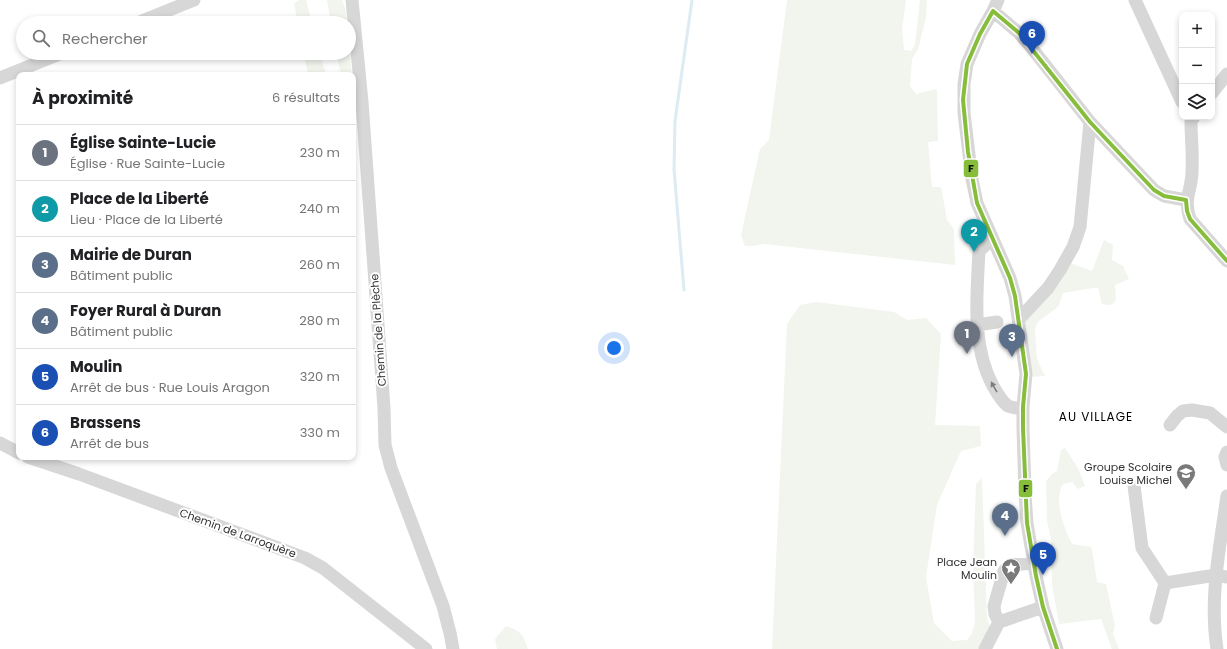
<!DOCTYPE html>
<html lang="fr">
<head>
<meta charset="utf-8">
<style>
	:root { --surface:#fff; --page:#f6f6f6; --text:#202124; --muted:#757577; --line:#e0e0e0; --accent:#2563eb }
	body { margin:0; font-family:Poppins,sans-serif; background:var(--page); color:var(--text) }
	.controls { position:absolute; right:12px; top:12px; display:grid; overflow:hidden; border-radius:8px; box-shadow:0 2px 6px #0003 }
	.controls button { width:36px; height:36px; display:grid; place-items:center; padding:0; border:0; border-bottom:1px solid var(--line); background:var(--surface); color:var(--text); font:20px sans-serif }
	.you { position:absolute; left:614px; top:348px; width:14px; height:14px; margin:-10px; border:3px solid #fff; border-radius:50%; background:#1a73e8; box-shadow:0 0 0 6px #1a73e833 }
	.badge { display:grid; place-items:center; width:26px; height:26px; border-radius:50%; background:var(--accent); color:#fff; font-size:13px; font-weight:700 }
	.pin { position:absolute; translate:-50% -33px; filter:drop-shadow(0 1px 2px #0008) }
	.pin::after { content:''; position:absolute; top:21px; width:14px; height:12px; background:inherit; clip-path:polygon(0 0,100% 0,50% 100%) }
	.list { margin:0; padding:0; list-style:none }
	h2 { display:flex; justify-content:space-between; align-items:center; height:52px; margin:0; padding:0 16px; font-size:17px }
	h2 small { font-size:13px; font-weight:400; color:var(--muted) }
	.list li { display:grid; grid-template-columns:26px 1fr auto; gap:12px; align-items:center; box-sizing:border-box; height:56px; padding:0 16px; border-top:1px solid var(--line) }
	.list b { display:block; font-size:15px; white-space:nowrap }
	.list p { margin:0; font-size:13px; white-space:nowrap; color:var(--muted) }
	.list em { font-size:13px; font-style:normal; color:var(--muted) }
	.icon { flex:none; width:22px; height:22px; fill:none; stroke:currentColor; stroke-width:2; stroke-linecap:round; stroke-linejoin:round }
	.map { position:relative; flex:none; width:1227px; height:649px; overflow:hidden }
	.search { position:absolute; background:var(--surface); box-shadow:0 2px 6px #0003; left:16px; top:16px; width:340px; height:44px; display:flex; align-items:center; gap:10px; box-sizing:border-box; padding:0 14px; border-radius:22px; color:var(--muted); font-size:15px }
	.panel { position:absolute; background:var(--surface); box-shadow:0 2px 6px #0003; left:16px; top:72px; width:340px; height:388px; border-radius:8px }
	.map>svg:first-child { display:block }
</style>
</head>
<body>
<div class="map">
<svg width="1227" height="649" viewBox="0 0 1227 649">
	<rect width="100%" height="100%" fill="#fff"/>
	<path fill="#f1f5ed" d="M 299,0 L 306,0 L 312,23 L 298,23 L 294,4 Z
		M 327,0 L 342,0 L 346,11 L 347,23 L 331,23 Z
		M 787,0 L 906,0 L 902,29 L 904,50 L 911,51 L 915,45 L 920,0 L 927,0 L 926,18 L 918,49 L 912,59 L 910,86 L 916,94 L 937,89 L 938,141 L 928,142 L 932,187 L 941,187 L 947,220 L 954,229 L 955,265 L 764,244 L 753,246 L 745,246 L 741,235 L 760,149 L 769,140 Z
		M 349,46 L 352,75 L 340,75 L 341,74 L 336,53 L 349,53 Z
		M 304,53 L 320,53 L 326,75 L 308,75 Z
		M 1104,240 L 1113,245 L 1112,260 L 1123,266 L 1129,279 L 1115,285 L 1116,299 L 1113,304 L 1107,305 L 1102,304 L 1098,288 L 1093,288 L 1063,293 L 1058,307 L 1040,320 L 1036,325 L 1035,331 L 1037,359 L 1045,376 L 1029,377 L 1023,319 L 1070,263 L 1092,271 Z
		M 816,302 L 894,312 L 907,320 L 926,318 L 941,334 L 935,425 L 980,426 L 981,446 L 961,451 L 937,505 L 926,577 L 934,623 L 952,641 L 967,640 L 972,633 L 975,623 L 973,565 L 976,484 L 982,478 L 987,618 L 994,639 L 989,649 L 772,649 L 787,324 L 800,305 Z
		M 1065,448 L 1078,468 L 1085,486 L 1078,489 L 1072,482 L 1063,484 C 1053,500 1064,528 1072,544 L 1091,547 L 1092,549 L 1097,582 L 1106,584 L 1115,626 L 1113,634 L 1119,649 L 1112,649 L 1101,619 L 1059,624 L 1052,585 L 1051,539 L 1047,521 L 1046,481 L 1052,474 L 1057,471 L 1061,450 Z
		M 506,626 C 521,631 523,634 528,649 L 497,649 L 495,639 Z"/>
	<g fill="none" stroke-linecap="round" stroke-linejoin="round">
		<path stroke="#ddebf3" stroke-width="3" d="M 684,290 L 674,169 L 675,121 L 692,0"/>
		<path stroke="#d7d7d7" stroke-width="13" d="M 352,0 L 362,102 L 384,408 L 385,445 L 391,468 L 443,606 L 450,633 L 453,649
			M 998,0 L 993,11 L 980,34 L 967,64 L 964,84 L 964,113 L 972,179 L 977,203 L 1010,278 L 1015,296 L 1026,374 L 1023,407 L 1023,428 L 1025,494 L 1027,523 L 1036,576 L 1043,607 L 1057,649
			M 1135,0 L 1182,102
			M 993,11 L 1019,33 L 1031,47 L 1090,122 L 1154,190 L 1164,196 L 1186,200
			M 137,23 L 194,0
			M 0,78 L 62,53
			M 1212,93 L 1227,74
			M 1194,117 L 1191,121 C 1191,137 1193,154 1192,171 C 1192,191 1183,197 1190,219 L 1227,261
			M 992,239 L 979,251 C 977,295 971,345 993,386 C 997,393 1002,402 1008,406 C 1013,408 1018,408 1023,409
			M 1019,319 L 1048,288 L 1060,270 L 1073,247 L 1080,227 L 1090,122
			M 977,325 L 997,322
			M 1170,425 L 1177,416 L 1183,411 L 1192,410 L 1210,413 L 1227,427
			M 0,443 L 19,453
			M 1227,452 L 1225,457 L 1227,465
			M 28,457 L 79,474 L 305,558 L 323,568 L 426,649
			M 1134,486 L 1142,548 L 1165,583
			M 1165,583 L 1216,575 L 1227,577
			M 1156,618 L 1165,583
			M 999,622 L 995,614 L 994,606 L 1004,571 L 1011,565 L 1034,563
			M 985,649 L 999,622 L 1043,607
			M 1217,649 C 1209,597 1220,547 1227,496"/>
		<g stroke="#fff" stroke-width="7">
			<path id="bus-1" d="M 993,11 L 980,34 L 967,64 L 963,100 L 968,152 L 977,203 L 1010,278 L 1015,296 L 1026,374 L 1023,407 L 1023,428 L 1027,523 L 1036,576 L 1043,607 L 1057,649
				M 993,11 L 1019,33 L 1090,122 L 1154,190 L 1164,196 L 1186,200
				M 1186,200 L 1187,211 L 1190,219 L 1227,261"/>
		</g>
		<use href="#bus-1" stroke="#86be3c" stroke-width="4"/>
	</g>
	<defs><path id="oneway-solid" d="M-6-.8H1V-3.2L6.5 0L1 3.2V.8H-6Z"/></defs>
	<use fill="#7d7d7d" href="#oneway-solid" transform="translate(994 387) rotate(-120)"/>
	<defs>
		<g id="school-pin" transform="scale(1)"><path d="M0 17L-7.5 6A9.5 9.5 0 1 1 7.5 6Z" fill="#7a7a7a" stroke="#fff"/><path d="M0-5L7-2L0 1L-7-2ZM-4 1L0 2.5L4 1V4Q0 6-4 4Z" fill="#fff"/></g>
		<g id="sight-pin" transform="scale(1)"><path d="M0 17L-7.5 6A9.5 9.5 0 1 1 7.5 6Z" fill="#7a7a7a" stroke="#fff"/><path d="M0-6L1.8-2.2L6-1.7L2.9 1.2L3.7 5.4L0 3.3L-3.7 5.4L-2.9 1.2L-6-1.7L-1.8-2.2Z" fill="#fff"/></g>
	</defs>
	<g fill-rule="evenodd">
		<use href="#school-pin" x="1186" y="473"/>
		<use href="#sight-pin" x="1011" y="568"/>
	</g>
	<g text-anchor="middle" stroke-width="4" stroke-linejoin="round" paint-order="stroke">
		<g font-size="11" fill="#333" stroke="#fff">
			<text transform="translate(378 330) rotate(-94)" y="4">Chemin de la Plèche</text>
			<text transform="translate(238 533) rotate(20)" y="4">Chemin de Larroquère</text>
		</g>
		<g font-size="11" fill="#333" stroke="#fff" text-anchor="end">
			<text x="1172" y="471">Groupe Scolaire<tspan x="1172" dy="13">Louise Michel</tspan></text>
			<text x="997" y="566">Place Jean<tspan x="997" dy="13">Moulin</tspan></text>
		</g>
		<g font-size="12" letter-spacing="1" fill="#000" stroke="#fff">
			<text x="1096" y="421">AU VILLAGE</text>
		</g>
	</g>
	<g stroke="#fff" stroke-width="1.5">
		<rect x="963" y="159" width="16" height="19" rx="4" fill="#86be3c"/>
		<rect x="1018" y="479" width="15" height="19" rx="4" fill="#86be3c"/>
	</g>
	<g font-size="11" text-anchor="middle" font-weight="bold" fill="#111">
		<text x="971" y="172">F</text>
		<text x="1026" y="492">F</text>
	</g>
</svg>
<div class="controls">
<button>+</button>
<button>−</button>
<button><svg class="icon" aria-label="layers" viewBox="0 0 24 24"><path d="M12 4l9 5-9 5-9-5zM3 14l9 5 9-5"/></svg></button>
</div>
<div class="you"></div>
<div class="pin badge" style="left:967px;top:354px;background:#6b7280">1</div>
<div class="pin badge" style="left:974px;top:252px;background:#0f9aa8">2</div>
<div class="pin badge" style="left:1012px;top:357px;background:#5c6f8a">3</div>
<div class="pin badge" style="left:1005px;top:536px;background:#5c6f8a">4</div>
<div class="pin badge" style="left:1043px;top:575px;background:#1a4fb4">5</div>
<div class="pin badge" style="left:1032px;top:54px;background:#1a4fb4">6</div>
<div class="search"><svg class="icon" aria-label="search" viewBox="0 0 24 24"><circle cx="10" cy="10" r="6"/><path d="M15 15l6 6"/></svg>Rechercher</div>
<section class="panel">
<h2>À proximité<small>6 résultats</small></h2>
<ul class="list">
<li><span class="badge" style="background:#6b7280">1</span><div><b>Église Sainte-Lucie</b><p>Église · Rue Sainte-Lucie</p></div><em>230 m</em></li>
<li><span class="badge" style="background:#0f9aa8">2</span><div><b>Place de la Liberté</b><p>Lieu · Place de la Liberté</p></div><em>240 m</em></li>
<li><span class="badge" style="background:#5c6f8a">3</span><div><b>Mairie de Duran</b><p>Bâtiment public</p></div><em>260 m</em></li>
<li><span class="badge" style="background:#5c6f8a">4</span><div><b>Foyer Rural à Duran</b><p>Bâtiment public</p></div><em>280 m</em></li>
<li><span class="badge" style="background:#1a4fb4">5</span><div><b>Moulin</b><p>Arrêt de bus · Rue Louis Aragon</p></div><em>320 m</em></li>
<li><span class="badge" style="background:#1a4fb4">6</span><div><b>Brassens</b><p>Arrêt de bus</p></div><em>330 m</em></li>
</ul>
</section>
</div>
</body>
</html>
